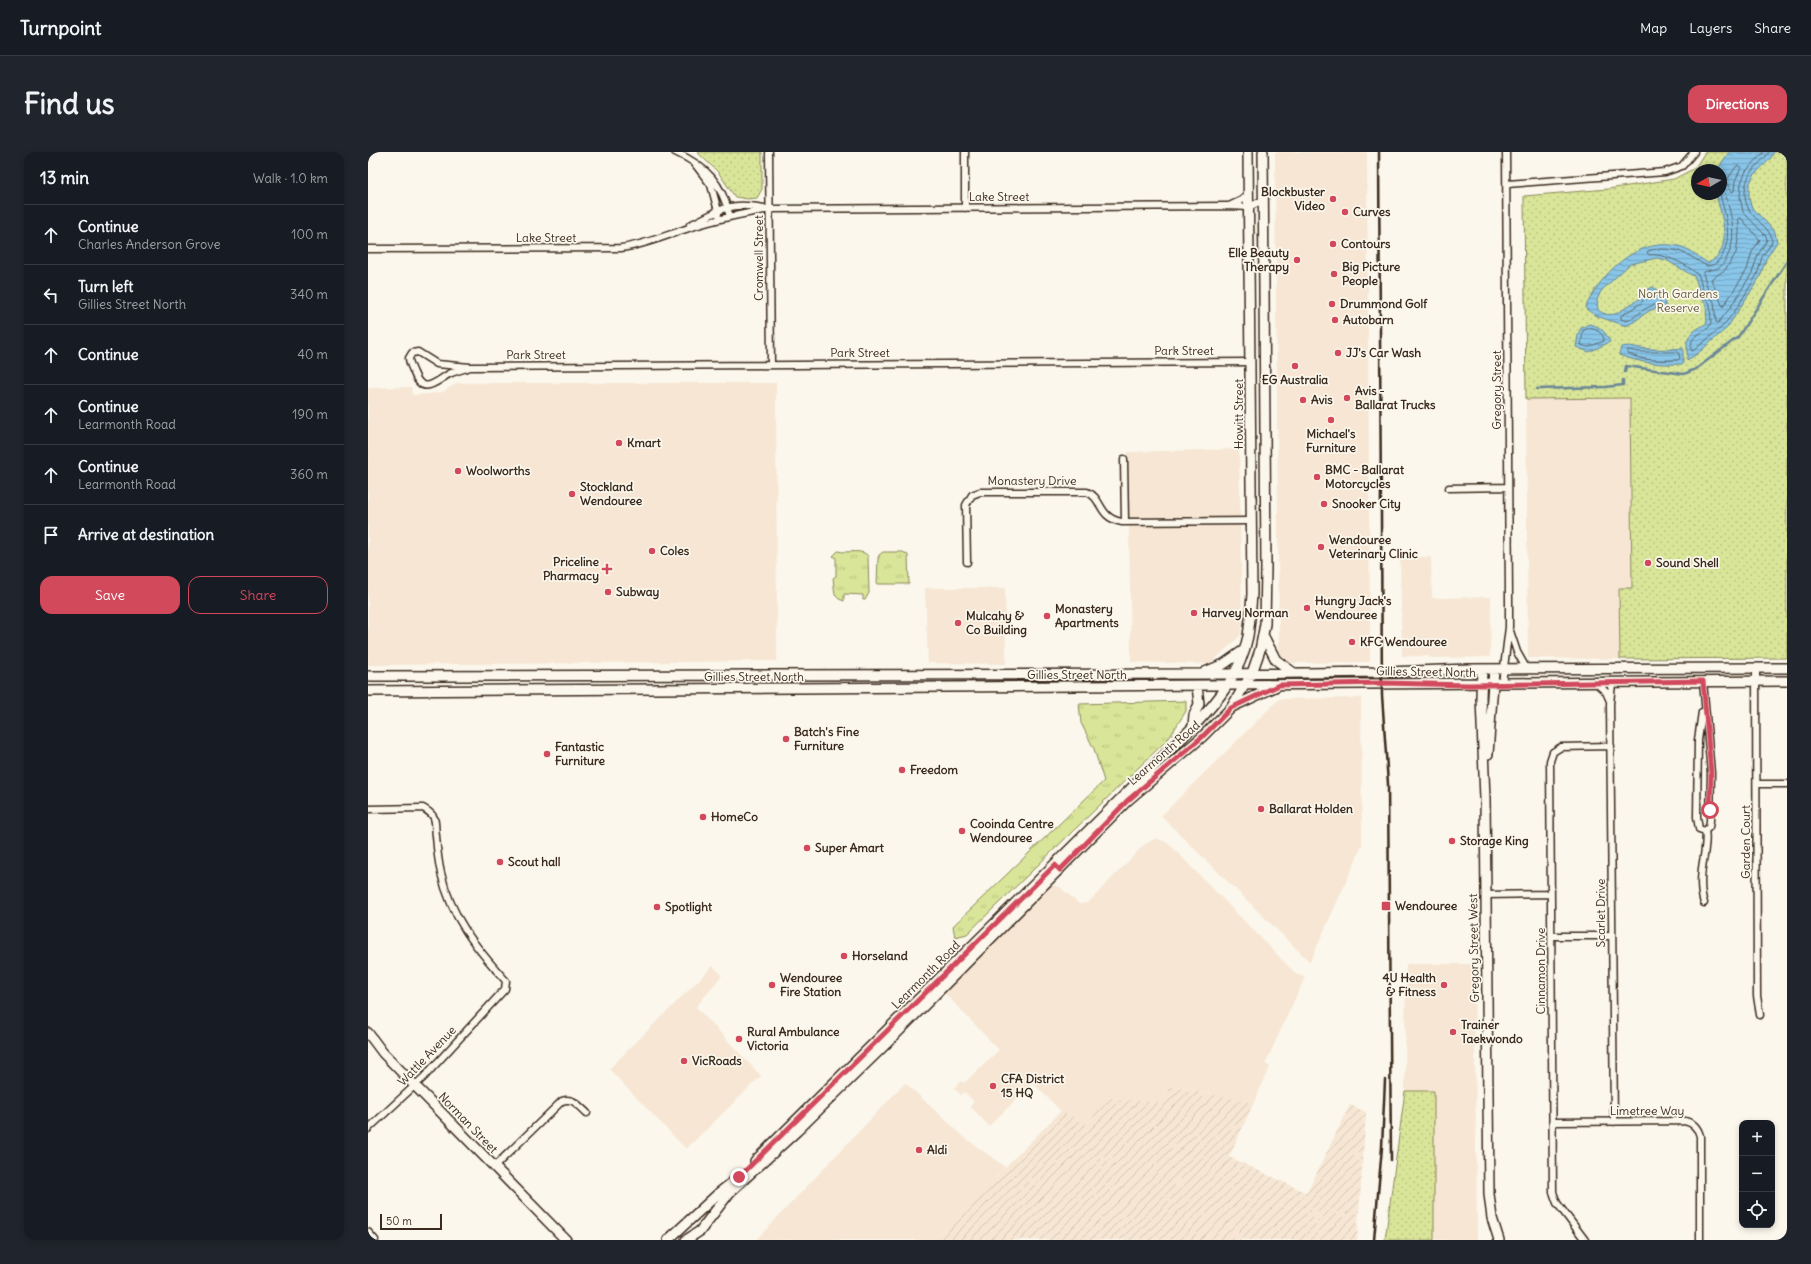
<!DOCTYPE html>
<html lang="en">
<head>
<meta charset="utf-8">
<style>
	:root { --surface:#171b24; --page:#20242c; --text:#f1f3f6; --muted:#9ea1a6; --line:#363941; --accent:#d1495b }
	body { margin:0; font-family:Delius,sans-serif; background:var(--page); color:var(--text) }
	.controls { position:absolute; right:12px; bottom:12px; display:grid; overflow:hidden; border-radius:8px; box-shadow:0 2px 6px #0003 }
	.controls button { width:36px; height:36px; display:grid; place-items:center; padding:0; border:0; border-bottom:1px solid var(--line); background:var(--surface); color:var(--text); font:20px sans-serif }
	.compass { position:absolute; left:1323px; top:12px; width:36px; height:36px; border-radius:50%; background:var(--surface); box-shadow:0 2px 6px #0003; rotate:261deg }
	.scale { position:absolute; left:12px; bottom:10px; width:62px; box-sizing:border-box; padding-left:4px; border:2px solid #3b2a1e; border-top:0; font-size:11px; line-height:14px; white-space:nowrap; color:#3b2a1e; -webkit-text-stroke:3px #fbf7ec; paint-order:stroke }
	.stop { position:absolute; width:12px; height:12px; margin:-9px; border:3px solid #d1495b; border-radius:50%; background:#fff }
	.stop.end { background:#d1495b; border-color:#fff; box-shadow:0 1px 4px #0008 }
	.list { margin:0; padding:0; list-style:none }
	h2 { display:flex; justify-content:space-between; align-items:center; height:52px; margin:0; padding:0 16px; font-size:17px }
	h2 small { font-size:13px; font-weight:400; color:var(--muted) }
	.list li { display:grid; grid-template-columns:26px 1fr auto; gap:12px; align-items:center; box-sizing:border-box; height:60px; padding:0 16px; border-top:1px solid var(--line) }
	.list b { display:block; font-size:15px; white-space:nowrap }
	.list p { margin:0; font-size:13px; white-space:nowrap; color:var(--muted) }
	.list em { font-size:13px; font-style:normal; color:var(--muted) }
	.actions { display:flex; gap:8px; padding:12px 16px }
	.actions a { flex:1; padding:9px 0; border:1px solid var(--accent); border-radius:12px; text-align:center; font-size:14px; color:var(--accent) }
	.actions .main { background:var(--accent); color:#fff }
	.icon { flex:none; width:22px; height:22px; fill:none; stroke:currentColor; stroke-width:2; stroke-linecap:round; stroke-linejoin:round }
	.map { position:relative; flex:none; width:1419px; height:1088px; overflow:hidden; border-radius:12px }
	header { display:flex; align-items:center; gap:24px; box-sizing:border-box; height:56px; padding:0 20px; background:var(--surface); border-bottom:1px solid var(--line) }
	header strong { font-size:19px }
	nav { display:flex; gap:22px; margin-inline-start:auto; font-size:14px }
	.intro { display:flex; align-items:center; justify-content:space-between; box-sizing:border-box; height:96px; padding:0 24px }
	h1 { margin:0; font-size:28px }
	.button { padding:10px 18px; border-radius:12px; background:var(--accent); color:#fff; font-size:14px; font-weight:700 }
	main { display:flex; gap:24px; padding:0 24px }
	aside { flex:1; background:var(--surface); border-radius:12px; box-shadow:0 2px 6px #0003 }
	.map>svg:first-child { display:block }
</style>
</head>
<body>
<header>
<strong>Turnpoint</strong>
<nav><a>Map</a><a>Layers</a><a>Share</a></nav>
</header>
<div class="intro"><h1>Find us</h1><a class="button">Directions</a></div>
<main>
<aside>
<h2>13 min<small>Walk · 1.0 km</small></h2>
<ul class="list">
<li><svg class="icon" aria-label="ahead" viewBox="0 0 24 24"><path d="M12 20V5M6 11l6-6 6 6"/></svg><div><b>Continue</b><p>Charles Anderson Grove</p></div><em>100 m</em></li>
<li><svg class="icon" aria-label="left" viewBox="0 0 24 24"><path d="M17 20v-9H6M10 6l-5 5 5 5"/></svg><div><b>Turn left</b><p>Gillies Street North</p></div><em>340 m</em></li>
<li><svg class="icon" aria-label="ahead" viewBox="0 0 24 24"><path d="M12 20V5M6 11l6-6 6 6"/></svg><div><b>Continue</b></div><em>40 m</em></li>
<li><svg class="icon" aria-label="ahead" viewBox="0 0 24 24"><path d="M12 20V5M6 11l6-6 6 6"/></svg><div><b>Continue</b><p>Learmonth Road</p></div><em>190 m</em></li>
<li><svg class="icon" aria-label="ahead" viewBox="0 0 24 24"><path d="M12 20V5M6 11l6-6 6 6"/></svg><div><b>Continue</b><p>Learmonth Road</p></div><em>360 m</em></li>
<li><svg class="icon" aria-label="arrive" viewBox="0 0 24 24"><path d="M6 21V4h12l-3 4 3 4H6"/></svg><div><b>Arrive at destination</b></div></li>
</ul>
<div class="actions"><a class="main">Save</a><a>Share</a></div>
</aside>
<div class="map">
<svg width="1419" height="1088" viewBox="0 0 1419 1088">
	<defs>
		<pattern id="industrial-furrows" width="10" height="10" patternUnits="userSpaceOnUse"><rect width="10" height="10" fill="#f6e6d3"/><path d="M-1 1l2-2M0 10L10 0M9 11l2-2" fill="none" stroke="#d4c5b5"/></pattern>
		<pattern id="grass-tufts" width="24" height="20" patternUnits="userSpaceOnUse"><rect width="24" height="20" fill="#d9e598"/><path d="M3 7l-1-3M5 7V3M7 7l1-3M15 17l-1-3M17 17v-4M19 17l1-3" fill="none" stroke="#bbc583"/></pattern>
		<pattern id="park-dots" width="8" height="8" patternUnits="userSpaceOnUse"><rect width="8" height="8" fill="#d9e598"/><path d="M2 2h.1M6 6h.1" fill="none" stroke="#bbc583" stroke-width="1.8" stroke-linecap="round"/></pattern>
		<pattern id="water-rules" width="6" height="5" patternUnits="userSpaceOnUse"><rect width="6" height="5" fill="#88c5e8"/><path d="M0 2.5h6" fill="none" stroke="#76a9c7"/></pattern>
	</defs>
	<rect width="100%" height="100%" fill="#fbf7ec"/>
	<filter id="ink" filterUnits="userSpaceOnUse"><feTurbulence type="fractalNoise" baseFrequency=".025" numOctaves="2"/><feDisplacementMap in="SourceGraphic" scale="8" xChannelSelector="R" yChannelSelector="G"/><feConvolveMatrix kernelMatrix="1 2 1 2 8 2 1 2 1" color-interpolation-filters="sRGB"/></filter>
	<g filter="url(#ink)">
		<path fill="#f6e6d3" d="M 907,0 L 999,0 L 1002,510 L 920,511 L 911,500 Z
			M 89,231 L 408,231 L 409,509 L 0,513 L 0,236 L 43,235 L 44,243 L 60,242 L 75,240 Z
			M 1262,246 L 1264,436 L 1251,436 L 1252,507 L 1160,506 L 1158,247 Z
			M 871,297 L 874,473 L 872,484 L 842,512 L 763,510 L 760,300 Z
			M 1032,405 L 1063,405 L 1064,446 L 1123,445 L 1122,505 L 1062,506 L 1061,504 L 1034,504 Z
			M 557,436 L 637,436 L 638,512 L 560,511 Z
			M 993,546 L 994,694 L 942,810 L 793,664 L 911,547 Z
			M 788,686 L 800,691 L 929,823 L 937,825 L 897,912 L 902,915 L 886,950 L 803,934 L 798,951 L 736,945 L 721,975 L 693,959 L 665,931 L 621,974 L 602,954 L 606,950 L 597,940 L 593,943 L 586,936 L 593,929 L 596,931 L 631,898 L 573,837 L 679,732 L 692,735 L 711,752 L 720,751 L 776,693 Z
			M 1038,812 L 1106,812 L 1109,1088 L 1066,1088 L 1066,939 L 1037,939 Z
			M 345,814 L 354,823 L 328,855 L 393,924 L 318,997 L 241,917 Z
			M 537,931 L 597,986 L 637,1015 L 565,1088 L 388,1088 Z"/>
		<path fill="url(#industrial-furrows)" d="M 802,934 L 886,950 L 861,1005 L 939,1041 L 982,953 L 998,960 L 989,1088 L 565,1088 L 693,959 L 721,974 L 735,945 L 798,951 Z"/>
		<path fill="url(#grass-tufts)" stroke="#8a885b" d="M 470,399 C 479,402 494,396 500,404 L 501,441 L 497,448 L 495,448 L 495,443 L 476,442 L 476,449 L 471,447 L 467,443 L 465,426 L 468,424 L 468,406 L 465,404 Z
			M 515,400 L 535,400 L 540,403 L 541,432 L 509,432 L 510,406 L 511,403 Z
			M 818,549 L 818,559 L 801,586 L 599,782 L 587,785 L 585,774 L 736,629 L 726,597 L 713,571 L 711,552 Z"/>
		<path fill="url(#park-dots)" stroke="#8a885b" fill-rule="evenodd" d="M 329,0 L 394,0 L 394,37 L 389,46 L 380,47 L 367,45 L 350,20 Z
			M 1337,0 L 1419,0 L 1419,506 L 1252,507 L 1251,436 L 1264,436 L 1262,246 L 1158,247 L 1156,44 L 1240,37 L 1306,27 L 1327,16 ZM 1329,18 L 1353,18 L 1353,42 L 1329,42 Z
			M 1037,939 L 1066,939 L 1066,1088 L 1017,1088 Z"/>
		<path fill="url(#water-rules)" stroke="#698797" d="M 1361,0 L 1406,0 L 1402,7 L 1386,23 L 1381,33 L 1381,45 L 1383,54 L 1407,80 L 1409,90 L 1398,107 L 1392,125 L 1359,176 L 1329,202 L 1319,208 L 1319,189 L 1324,180 L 1339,171 L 1338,153 L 1333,145 L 1327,125 L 1298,108 L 1289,106 L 1262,112 L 1233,139 L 1229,148 L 1230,158 C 1244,168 1251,160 1263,152 C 1266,150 1269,149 1271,147 C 1277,142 1278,137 1285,135 C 1292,140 1298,147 1297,156 C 1293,157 1287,156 1283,158 C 1275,162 1268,170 1258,174 C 1244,168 1229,167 1217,156 C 1234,120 1270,83 1314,95 C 1324,98 1331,106 1340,111 C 1366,99 1354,64 1348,43 L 1348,42 L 1353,42 L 1353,18 L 1349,18 Z
			M 1221,172 C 1232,174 1237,179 1242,190 L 1221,200 L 1208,195 L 1210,183 L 1213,176 Z
			M 1262,194 C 1279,198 1298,198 1315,196 L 1315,212 C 1293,213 1272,211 1251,203 L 1253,195 Z"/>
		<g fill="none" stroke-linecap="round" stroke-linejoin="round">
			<path stroke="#5a686f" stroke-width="1" d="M 1369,14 L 1372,14 L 1373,16 L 1367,29 L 1366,39 L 1364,40 L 1358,30 Z
				M 1353,35 C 1357,39 1358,44 1359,49 C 1366,71 1369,94 1354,113 C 1349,119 1339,117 1335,121 L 1341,141 L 1346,150 L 1348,170 L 1350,171 L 1362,156 L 1384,121 L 1390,103 L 1399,88 L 1398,84 L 1375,60 L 1372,45 L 1373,31 L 1378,19 L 1396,0
				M 1352,42 C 1357,63 1365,83 1354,104 C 1350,110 1346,114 1339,114 C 1322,105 1315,97 1295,97 C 1289,97 1284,97 1279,100 L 1281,103 C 1296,101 1321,113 1331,124 L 1336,143 L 1342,152 L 1343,171 C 1337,185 1322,178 1323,198 L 1325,199 L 1355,174 L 1367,159 L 1389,123 L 1394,105 L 1404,90 C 1403,71 1376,67 1377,41 C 1377,34 1379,27 1383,20 C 1388,12 1397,8 1401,0
				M 1371,66 L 1373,66 L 1392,88 L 1384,100 L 1379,118 L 1355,155 L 1343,127 L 1357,118 L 1368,101 L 1371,81 Z
				M 1282,140 L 1285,140 L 1289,142 L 1293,153 C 1290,153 1286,153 1283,154 C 1274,157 1267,167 1258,169 L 1253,167 L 1253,164 L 1273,151 Z
				M 1221,176 C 1228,177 1236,181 1236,189 L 1220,195 L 1213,193 L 1215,179 Z
				M 1260,198 L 1271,200 L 1310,200 L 1312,206 L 1310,208 C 1294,209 1273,209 1259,201 Z"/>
			<path stroke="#698797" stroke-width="2.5" d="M 1257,220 L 1258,214 L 1316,222 L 1328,217 L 1370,185 L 1419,109
				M 1169,237 L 1237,235 L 1255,233 L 1255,228"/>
			<g stroke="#3b2a1e" stroke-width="9">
				<path id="minor" d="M 307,0 C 338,14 354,31 362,65
					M 401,0 L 403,213
					M 597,0 L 597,56
					M 1139,32 L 1297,20 L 1314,14 L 1326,0
					M 861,54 L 874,48 L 880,42
					M 350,62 L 350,59 C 366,52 379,53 396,56
					M 322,73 L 350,59 L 343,33 L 327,12
					M 0,97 L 253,96 C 275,93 294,85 315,78 C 342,68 373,62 402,57 L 860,54 L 881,55 L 895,48
					M 102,215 C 95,217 88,219 81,222 C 67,230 55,244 46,221 C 44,216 41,211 41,206 L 44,201 L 50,200 L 69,212 L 102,215 L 882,210
					M 756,307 L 757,370
					M 1081,336 L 1140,335
					M 599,410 L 598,353 L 604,343 L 612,340 L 719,340 C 735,346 730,366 754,370 L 884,369
					M 1142,479 L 1149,500 L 1158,516
					M 1388,516 L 1389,844 L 1392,863
					M 1335,529 L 1343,621 L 1342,669 L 1341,675 L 1337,679 C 1339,687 1337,695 1336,704 C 1333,719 1331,736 1336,751
					M 1228,531 L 1238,540 L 1242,549
					M 1244,531 L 1242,552 L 1246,970
					M 1134,532 L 1141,475 L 1141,448 L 1138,0
					M 1334,560 L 1330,588 L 1329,665 L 1331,677 L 1337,679
					M 1389,632 L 1419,632
					M 0,657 L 55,656 C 60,659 64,661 66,666 C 68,671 67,679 68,684 C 69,697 70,709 73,721 C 83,765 108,796 138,829 L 137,837 L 56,925 L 0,977
					M 1118,743 L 1183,742
					M 1184,784 L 1244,784
					M 1185,970 L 1317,969 C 1326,971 1330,976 1332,984 L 1332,1088
					M 126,1015 L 194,949 C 205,945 211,954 219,961
					M 0,1080 L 7,1088
					M 1217,1088 L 1189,1051 L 1185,1040 L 1182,609 L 1185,600 L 1193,595 L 1243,594"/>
			</g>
			<g stroke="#3b2a1e" stroke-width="12">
				<path id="secondary" d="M 895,483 L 908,508 L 926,521
					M 1114,517 L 1113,546 L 1117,647 L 1121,1042 L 1124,1066 L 1131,1088
					M 837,520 L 856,512 L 876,498
					M 0,524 L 857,522 L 1019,520 L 1101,517 L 1419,516
					M 0,539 L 1419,529
					M 864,555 L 911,533
					M 825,575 L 826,563 L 831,552 L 829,534
					M 1120,602 L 1126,517
					M 0,881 L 15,901 L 198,1088
					M 387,1009 L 825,575 C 850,549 873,521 880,484 C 882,470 883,456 884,442 L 880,0
					M 300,1088 L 352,1040 L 366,1029
					M 318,1088 L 332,1079 L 362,1040 L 429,979 L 523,887 L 759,649 L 834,585 L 863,556 L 884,521 L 892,498 L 897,472 L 898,416 L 895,0"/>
			</g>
			<use href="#minor" stroke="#fbf7ec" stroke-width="6"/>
			<use href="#secondary" stroke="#fbf7ec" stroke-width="9"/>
			<path stroke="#3b2a1e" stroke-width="2.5" d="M 1011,0 L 1014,543 L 1020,632 L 1023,1008
				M 1006,1088 L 1014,995 L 1017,928"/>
		</g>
	</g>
	<g fill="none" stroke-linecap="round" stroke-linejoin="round" filter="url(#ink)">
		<path stroke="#d1495b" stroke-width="5" d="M 371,1025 L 687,713 L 692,718 L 759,649 L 834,585 L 863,556 L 911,533 L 1015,531 L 1101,533 L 1335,529 L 1343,621 L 1342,658"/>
	</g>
	<g fill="#d1495b" stroke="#fbf7ec" stroke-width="1.5">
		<circle cx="965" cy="47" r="4"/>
		<circle cx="977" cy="60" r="4"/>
		<circle cx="965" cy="92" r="4"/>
		<circle cx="929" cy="108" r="4"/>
		<circle cx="966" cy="122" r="4"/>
		<circle cx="964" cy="152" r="4"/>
		<circle cx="967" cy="168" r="4"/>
		<circle cx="970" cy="201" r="4"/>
		<circle cx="927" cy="214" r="4"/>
		<circle cx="979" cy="246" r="4"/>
		<circle cx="935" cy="248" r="4"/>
		<circle cx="963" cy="268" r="4"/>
		<circle cx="251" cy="291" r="4"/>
		<circle cx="90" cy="319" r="4"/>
		<circle cx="949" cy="325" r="4"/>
		<circle cx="204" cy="342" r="4"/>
		<circle cx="956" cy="352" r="4"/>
		<circle cx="953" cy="395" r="4"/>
		<circle cx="284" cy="399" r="4"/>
		<circle cx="1280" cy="411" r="4"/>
		<path d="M237 411h4v4h4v4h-4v4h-4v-4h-4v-4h4z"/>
		<circle cx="240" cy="440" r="4"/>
		<circle cx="939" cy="456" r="4"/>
		<circle cx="826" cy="461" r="4"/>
		<circle cx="679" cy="464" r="4"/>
		<circle cx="590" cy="471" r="4"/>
		<circle cx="984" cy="490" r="4"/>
		<circle cx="418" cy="587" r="4"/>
		<circle cx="179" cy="602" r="4"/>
		<circle cx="534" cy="618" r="4"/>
		<circle cx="893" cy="657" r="4"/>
		<circle cx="335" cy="665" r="4"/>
		<circle cx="594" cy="679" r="4"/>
		<circle cx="1084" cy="689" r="4"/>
		<circle cx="439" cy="696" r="4"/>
		<circle cx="132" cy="710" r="4"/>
		<rect x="1013" y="749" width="10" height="10" rx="2"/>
		<circle cx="289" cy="755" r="4"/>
		<circle cx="476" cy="804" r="4"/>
		<circle cx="404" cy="833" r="4"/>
		<circle cx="1076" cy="833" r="4"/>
		<circle cx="1085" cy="880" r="4"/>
		<circle cx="371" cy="887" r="4"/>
		<circle cx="316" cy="909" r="4"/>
		<circle cx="625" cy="934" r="4"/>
		<circle cx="551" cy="998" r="4"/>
	</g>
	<g text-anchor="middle" stroke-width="3.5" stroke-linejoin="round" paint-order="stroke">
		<g font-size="12" font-weight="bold" fill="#3b2a1e" stroke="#fbf7ec" text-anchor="start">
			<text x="957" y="44" text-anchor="end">Blockbuster<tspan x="957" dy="14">Video</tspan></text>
			<text x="985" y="64">Curves</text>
			<text x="973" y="96">Contours</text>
			<text x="921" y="105" text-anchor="end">Elle Beauty<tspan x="921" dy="14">Therapy</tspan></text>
			<text x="974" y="119">Big Picture<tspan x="974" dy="14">People</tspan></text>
			<text x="972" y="156">Drummond Golf</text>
			<text x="975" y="172">Autobarn</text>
			<text x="978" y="205">JJ's Car Wash</text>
			<text x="927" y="232" text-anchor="middle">EG Australia</text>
			<text x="987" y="243">Avis -<tspan x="987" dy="14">Ballarat Trucks</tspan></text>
			<text x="943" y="252">Avis</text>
			<text x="963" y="286" text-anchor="middle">Michael's<tspan x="963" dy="14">Furniture</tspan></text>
			<text x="259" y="295">Kmart</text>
			<text x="957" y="322">BMC - Ballarat<tspan x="957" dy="14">Motorcycles</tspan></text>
			<text x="98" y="323">Woolworths</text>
			<text x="212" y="339">Stockland<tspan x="212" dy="14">Wendouree</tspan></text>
			<text x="964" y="356">Snooker City</text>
			<text x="961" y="392">Wendouree<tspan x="961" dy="14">Veterinary Clinic</tspan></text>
			<text x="292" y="403">Coles</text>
			<text x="231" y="414" text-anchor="end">Priceline<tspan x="231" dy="14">Pharmacy</tspan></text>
			<text x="1288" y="415">Sound Shell</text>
			<text x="248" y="444">Subway</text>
			<text x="947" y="453">Hungry Jack's<tspan x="947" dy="14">Wendouree</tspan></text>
			<text x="687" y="461">Monastery<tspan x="687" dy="14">Apartments</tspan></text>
			<text x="834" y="465">Harvey Norman</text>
			<text x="598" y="468">Mulcahy &amp;<tspan x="598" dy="14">Co Building</tspan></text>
			<text x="992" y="494">KFC Wendouree</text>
			<text x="426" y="584">Batch's Fine<tspan x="426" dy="14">Furniture</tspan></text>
			<text x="187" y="599">Fantastic<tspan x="187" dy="14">Furniture</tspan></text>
			<text x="542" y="622">Freedom</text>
			<text x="901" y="661">Ballarat Holden</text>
			<text x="343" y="669">HomeCo</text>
			<text x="602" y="676">Cooinda Centre<tspan x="602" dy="14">Wendouree</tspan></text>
			<text x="1092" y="693">Storage King</text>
			<text x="447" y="700">Super Amart</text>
			<text x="140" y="714">Scout hall</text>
			<text x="1027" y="758">Wendouree</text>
			<text x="297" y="759">Spotlight</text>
			<text x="484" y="808">Horseland</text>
			<text x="412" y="830">Wendouree<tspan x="412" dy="14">Fire Station</tspan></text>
			<text x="1068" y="830" text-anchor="end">4U Health<tspan x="1068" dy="14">&amp; Fitness</tspan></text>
			<text x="1093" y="877">Trainer<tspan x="1093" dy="14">Taekwondo</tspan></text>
			<text x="379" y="884">Rural Ambulance<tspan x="379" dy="14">Victoria</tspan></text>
			<text x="324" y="913">VicRoads</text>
			<text x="633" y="931">CFA District<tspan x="633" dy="14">15 HQ</tspan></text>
			<text x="559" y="1002">Aldi</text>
		</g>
		<g font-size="12" fill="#3b2a1e" stroke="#fbf7ec">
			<text x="631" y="49">Lake Street</text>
			<text x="178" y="90">Lake Street</text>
			<text transform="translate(391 106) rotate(-90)" y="4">Cromwell Street</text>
			<text x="816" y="203">Park Street</text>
			<text x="492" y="205">Park Street</text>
			<text x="168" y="207">Park Street</text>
			<text transform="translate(1129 238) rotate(-90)" y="4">Gregory Street</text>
			<text transform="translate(871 262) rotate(-90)" y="4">Howitt Street</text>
			<text x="664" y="333">Monastery Drive</text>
			<text transform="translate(1058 520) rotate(1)" y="4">Gillies Street North</text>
			<text x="709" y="527">Gillies Street North</text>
			<text x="386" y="529">Gillies Street North</text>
			<text transform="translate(796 601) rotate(-41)" y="4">Learmonth Road</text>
			<text transform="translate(1378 690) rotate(-90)" y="4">Garden Court</text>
			<text transform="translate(1233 761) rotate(-90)" y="4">Scarlet Drive</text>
			<text transform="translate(1106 796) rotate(-91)" y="4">Gregory Street West</text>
			<text transform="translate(1173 819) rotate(-90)" y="4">Cinnamon Drive</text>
			<text transform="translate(558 823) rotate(-45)" y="4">Learmonth Road</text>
			<text transform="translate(59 904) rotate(-46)" y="4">Wattle Avenue</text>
			<text x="1279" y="963">Limetree Way</text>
			<text transform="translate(100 971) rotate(46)" y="4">Norman Street</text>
		</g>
		<g font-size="12" fill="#62593c" stroke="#fbf7ec">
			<text x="1310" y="146">North Gardens<tspan x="1310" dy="14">Reserve</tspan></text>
		</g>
	</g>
</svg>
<div class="controls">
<button>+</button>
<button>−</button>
<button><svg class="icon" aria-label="locate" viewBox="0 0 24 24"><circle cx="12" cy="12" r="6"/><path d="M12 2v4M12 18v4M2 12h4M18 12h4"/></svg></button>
</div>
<svg class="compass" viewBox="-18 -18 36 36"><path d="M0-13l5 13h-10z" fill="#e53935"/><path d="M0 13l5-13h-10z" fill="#9ea1a6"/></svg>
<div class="scale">50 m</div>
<div class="stop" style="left:1342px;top:658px"></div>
<div class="stop end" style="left:371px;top:1025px"></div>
</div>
</main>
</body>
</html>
